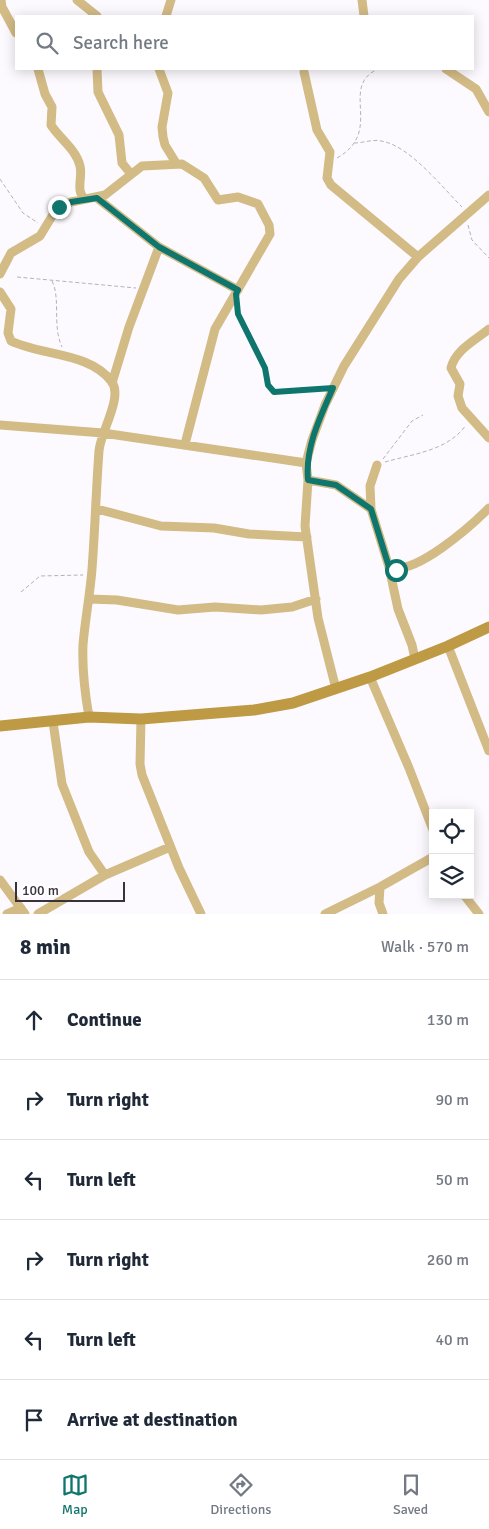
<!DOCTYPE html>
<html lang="en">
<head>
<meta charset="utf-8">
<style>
	:root { --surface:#fff; --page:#f2f2f3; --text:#1f2937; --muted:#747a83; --line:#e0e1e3; --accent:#0f766e }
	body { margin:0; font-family:Signika,sans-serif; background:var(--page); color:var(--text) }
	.controls { position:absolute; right:15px; bottom:15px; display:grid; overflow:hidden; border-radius:0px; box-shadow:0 2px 12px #0003 }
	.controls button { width:45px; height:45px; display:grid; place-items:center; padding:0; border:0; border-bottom:1px solid var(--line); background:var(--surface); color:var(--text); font:25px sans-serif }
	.scale { position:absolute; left:15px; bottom:12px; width:110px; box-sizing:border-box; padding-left:5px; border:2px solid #39323c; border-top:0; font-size:14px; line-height:18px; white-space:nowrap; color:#39323c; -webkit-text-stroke:4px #fff; paint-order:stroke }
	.stop { position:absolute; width:15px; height:15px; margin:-11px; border:4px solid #0f766e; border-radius:50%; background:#fff }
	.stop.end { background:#0f766e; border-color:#fff; box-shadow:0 1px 5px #0008 }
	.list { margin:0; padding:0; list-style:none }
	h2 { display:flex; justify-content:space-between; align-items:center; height:65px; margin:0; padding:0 20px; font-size:21px }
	h2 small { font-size:16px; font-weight:400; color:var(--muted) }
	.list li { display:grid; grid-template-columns:32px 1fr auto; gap:15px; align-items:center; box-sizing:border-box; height:80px; padding:0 20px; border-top:1px solid var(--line) }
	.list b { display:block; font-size:19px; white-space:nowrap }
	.list em { font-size:16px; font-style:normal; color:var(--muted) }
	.icon { flex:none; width:28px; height:28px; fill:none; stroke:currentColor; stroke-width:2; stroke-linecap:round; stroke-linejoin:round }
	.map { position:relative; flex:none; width:489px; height:914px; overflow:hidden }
	.search { position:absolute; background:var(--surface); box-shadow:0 2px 12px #0003; left:15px; right:15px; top:15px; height:55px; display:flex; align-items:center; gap:12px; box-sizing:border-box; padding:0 18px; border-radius:0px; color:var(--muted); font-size:19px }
	.sheet { height:545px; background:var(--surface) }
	nav { display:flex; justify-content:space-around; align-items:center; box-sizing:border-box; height:70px; border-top:1px solid var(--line); background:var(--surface); font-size:14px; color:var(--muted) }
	nav a { display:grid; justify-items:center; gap:2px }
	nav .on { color:var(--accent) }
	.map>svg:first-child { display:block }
</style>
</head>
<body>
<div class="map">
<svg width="489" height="914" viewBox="0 0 489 914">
	<rect width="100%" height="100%" fill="#fdfaff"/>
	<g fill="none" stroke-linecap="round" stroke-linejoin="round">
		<path stroke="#b6b1b8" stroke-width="1" stroke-dasharray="4 2.5" stroke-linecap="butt" d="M 354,143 C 363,143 373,139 381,141 C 409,145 442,187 462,207
			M 337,158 C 385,131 338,87 378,69
			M 0,179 L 23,213 L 38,223
			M 468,225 L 472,240 L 489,258
			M 17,277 L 136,288
			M 52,281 C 61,299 52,326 62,347
			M 237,307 L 240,319 L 265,368 L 270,388 L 277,393 L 302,389 L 325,388
			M 383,459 L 412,421 L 423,415
			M 385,462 C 412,454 448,451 466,425
			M 21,592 L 40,576 L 83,575"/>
		<path stroke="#d3bb86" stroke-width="9" d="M 1,0 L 2,7 L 16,33
			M 77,0 L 97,16
			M 362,0 L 364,16
			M 166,16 L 171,0
			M 38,69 L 45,94 L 52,107 L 51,125 C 60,139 76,149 80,166 C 83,177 75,191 85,199
			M 97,69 L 98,92 L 119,135 L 122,163 L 131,174
			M 159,69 L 168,93 L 162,127 L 163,137 L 165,145 L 176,163
			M 446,69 L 476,89 L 489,112
			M 304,72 L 317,130 L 330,152 L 327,178 L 331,185 L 418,257
			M 97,198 L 159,247 L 238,290
			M 0,274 L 11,253 L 40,236 L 57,208 L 71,202 L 105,195 L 142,166 L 182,164 L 204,178 L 218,200 L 238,197 L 258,204 L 269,225 L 270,234 L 215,329 L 185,444
			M 0,292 L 11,309 L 8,333 L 11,341 C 42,356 90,352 112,382 C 123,398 100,433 99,451 C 96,491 95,530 92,569 C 90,595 85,620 83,645 C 82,669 85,694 89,717
			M 489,329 C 476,340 455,350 451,368 L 460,384 L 458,396 L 462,408 L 489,438
			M 112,383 L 129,327 L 159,247
			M 0,425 L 103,433 L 306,463
			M 377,465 L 370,486 L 371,509 L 389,567 L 398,609 L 412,645 L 415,659
			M 308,480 L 336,485 L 371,509
			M 97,509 L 161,526 L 214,528 L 249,534 L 307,537
			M 389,567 C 414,577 471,526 489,508
			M 90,599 L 117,600 L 178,610 L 215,607 L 261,610 L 292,607 L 316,599
			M 448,646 L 489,751
			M 370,677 L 409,768 L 433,830
			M 336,689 L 318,618 L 305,526 L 308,480 L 306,463 L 312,440 L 325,405 L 344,366 L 399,279 L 418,257 L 489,195
			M 141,719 L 140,764 L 142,775 L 179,868 L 201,914
			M 53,722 L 62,784 L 89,852 L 105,875
			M 0,880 L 25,914
			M 380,887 L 379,903 L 383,914
			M 464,895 L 479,914
			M 7,914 L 21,908
			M 38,914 L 105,875 L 170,847
			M 325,914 L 380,887 L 433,857"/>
		<path stroke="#be9a44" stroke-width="11" d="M 0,726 L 89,717 L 141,719 L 254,710 L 293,703 L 370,677 L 448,646 L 489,627"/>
	</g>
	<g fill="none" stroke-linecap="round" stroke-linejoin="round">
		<path stroke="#0f766e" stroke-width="6" d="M 59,207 L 71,202 L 97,198 L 159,247 L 238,290 L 236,294 L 238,314 L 265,368 L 268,385 L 274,392 L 333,388 C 320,417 305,448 308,480 L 336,485 L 371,509 L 389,567 L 396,570"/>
	</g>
</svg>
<div class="controls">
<button><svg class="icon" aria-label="locate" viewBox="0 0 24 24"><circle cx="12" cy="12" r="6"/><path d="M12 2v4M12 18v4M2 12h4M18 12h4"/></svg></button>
<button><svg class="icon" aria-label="layers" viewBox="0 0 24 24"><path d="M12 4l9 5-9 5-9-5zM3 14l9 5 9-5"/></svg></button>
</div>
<div class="scale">100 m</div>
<div class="stop" style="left:396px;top:570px"></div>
<div class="stop end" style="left:59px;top:207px"></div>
<div class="search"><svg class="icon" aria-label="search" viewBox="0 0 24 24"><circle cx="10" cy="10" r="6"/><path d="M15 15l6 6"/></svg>Search here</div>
</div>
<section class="sheet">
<h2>8 min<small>Walk · 570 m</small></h2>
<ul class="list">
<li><svg class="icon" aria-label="ahead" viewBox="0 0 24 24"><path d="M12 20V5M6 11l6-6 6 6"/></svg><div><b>Continue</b></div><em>130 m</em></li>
<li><svg class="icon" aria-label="right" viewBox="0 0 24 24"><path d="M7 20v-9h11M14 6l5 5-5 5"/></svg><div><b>Turn right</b></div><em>90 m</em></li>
<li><svg class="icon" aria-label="left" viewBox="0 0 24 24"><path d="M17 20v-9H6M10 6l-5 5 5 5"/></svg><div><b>Turn left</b></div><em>50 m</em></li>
<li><svg class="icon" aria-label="right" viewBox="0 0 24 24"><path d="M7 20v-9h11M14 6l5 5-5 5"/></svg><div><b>Turn right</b></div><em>260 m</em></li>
<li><svg class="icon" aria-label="left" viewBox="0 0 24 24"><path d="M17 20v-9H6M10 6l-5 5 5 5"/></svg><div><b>Turn left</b></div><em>40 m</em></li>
<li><svg class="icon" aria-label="arrive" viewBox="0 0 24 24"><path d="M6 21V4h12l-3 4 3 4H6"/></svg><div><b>Arrive at destination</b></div></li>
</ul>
</section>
<nav>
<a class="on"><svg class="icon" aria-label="map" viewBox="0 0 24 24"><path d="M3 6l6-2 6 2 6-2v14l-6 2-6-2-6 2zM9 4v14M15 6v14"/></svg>Map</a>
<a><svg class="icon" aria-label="directions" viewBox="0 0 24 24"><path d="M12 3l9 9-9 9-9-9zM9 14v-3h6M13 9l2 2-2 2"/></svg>Directions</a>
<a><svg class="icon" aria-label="saved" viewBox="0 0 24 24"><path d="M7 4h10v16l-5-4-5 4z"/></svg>Saved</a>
</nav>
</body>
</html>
